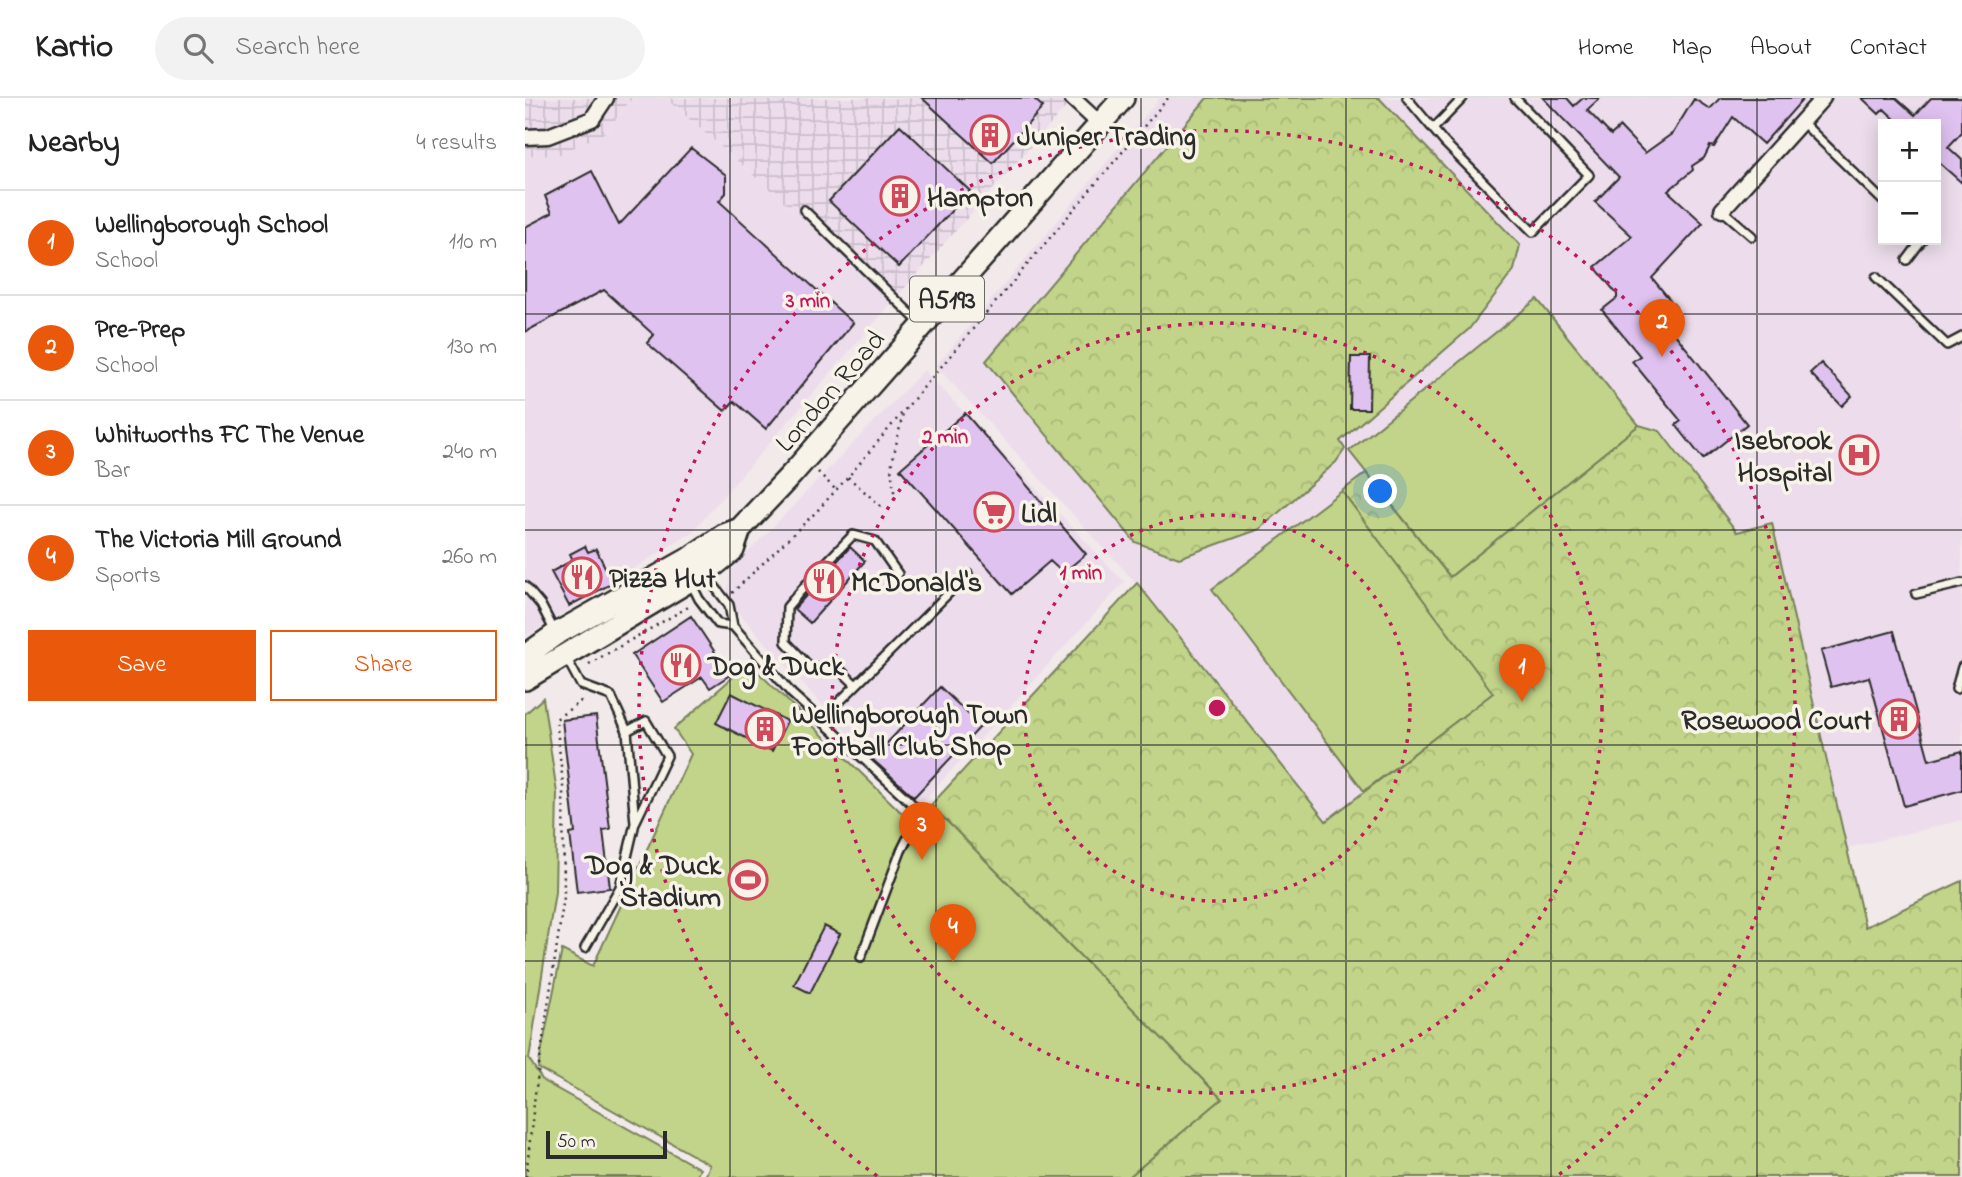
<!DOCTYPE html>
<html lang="en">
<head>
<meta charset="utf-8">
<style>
	:root { --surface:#fff; --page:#f2f2f2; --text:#222; --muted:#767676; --line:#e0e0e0; --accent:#ea580c }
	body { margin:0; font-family:"Indie Flower",sans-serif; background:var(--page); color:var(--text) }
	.controls { position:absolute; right:21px; top:21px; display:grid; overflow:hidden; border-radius:0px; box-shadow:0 4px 18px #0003 }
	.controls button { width:63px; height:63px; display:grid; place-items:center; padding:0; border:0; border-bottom:2px solid var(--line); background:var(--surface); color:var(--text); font:35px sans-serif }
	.scale { position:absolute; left:21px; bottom:18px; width:121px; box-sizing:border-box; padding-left:7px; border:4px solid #2b2b2b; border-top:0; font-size:19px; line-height:24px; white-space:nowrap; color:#2b2b2b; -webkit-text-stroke:5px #f7f3e8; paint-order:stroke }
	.you { position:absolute; left:856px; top:394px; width:24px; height:24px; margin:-18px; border:5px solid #fff; border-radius:50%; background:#1a73e8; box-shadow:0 0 0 10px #1a73e833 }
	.badge { display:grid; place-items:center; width:46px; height:46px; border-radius:50%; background:var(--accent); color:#fff; font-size:23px; font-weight:700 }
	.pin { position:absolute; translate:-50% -58px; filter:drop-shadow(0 2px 4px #0008) }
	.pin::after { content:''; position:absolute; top:37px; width:24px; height:21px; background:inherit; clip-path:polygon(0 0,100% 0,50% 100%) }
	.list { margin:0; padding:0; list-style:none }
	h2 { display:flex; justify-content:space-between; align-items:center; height:91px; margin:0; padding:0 28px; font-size:30px }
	h2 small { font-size:23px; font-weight:400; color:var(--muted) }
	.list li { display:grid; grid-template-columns:46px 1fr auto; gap:21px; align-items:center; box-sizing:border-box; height:105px; padding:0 28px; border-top:2px solid var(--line) }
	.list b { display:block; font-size:26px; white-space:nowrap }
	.list p { margin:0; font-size:23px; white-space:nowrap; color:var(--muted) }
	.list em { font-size:23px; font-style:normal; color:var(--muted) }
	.actions { display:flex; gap:14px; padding:21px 28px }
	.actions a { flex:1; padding:16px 0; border:2px solid var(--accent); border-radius:0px; text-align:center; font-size:24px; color:var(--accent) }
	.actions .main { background:var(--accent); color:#fff }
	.icon { flex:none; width:38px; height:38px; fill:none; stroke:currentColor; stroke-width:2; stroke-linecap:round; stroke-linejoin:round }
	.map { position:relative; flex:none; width:1437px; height:1079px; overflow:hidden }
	header { display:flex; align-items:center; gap:42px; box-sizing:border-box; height:98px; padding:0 35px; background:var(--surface); border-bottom:2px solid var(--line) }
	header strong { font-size:33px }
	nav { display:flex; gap:38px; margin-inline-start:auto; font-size:24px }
	.search { width:490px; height:63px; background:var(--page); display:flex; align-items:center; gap:18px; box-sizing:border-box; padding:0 24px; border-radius:38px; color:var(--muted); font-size:26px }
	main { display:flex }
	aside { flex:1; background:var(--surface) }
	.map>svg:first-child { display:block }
</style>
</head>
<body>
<header>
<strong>Kartio</strong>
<div class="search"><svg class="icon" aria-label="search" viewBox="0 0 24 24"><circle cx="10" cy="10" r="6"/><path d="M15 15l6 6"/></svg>Search here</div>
<nav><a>Home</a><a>Map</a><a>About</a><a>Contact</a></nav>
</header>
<main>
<aside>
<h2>Nearby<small>4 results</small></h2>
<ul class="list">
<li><span class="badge">1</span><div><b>Wellingborough School</b><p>School</p></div><em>110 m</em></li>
<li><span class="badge">2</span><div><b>Pre-Prep</b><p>School</p></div><em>130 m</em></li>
<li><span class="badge">3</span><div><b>Whitworths FC The Venue</b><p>Bar</p></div><em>240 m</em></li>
<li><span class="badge">4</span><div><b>The Victoria Mill Ground</b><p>Sports</p></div><em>260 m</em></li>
</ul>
<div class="actions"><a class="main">Save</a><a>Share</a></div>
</aside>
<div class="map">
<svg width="1437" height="1079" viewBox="0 0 1437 1079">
	<defs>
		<pattern id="industrial-grid" width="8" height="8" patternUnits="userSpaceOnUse" patternTransform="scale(1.75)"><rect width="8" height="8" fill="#edddec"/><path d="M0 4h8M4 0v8" fill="none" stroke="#cbbecb"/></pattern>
		<pattern id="park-crowns" width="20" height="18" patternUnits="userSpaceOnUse" patternTransform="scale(1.75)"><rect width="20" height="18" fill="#c2d489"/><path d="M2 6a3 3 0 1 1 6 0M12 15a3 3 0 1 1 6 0" fill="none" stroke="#a7b676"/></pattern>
	</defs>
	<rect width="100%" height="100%" fill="#f2e9ea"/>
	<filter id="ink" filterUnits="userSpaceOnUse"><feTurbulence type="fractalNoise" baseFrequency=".0143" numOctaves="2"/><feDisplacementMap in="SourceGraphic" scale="14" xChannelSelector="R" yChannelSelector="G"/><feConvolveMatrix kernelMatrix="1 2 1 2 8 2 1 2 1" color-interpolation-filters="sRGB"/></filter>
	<g filter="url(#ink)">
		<path fill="#edddec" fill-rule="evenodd" d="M 107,0 L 140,0 L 370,201 L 167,434 L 0,539 L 0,58 L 33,56 L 81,34 Z
			M 635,0 L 1437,0 L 1437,722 L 1322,750 L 1341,829 L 897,845 L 612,486 L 411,268 ZM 1358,26 L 1411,26 L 1411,142 L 1358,142 Z
			M 399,272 L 599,484 L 391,711 L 201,501 L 206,472 Z"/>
		<path fill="url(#industrial-grid)" d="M 0,0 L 107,0 L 81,34 L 33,57 L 0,58 Z
			M 140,0 L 549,0 L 370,201 Z"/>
		<path fill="#c2d489" stroke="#76805a" stroke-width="2" d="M 1012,201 L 1114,327 L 925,479 L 824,353 Z
			M 817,393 L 969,595 L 839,693 L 687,491 Z
			M 224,565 L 389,727 L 406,707 L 697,1001 L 604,1079 L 180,1079 L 185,1067 L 13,970 L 37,852 L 68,868 L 166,656 L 149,631 Z
			M 18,600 L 32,695 L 30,794 L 4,961 L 18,983 L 175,1071 L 171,1079 L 0,1079 L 0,616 Z"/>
		<path fill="url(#park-crowns)" stroke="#76805a" stroke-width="2" d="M 682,0 L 854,0 L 995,147 L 989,172 L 944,231 L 815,343 L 820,351 L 811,364 L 735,431 L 654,460 L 610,444 L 461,263 Z
			M 1114,327 L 1135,333 L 1212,434 L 1247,425 L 1340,829 L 1437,783 L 1437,1079 L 604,1079 L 697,1001 L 406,707 L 612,485 L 801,723 L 968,595 L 817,393 L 841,375 L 925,479 Z"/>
		<path fill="#e0c2f0" stroke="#2b2b2b" stroke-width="2" d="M 397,0 L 508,0 L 518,9 L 468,65 Z
			M 1018,0 L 1042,0 L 1049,8 L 1058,0 L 1075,0 L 1062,12 L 1086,37 L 1095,29 L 1120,55 L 1148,35 L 1169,1 L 1185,11 L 1195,0 L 1279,0 L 1238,46 L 1208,19 L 1189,49 L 1185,48 L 1179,60 L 1167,68 L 1168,72 L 1143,93 L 1178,125 L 1127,180 L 1151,209 L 1137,220 L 1222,326 L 1178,361 L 1151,327 L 1156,323 L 1107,263 L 1115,258 L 1077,212 L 1092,200 L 1092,196 L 1070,169 L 1107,138 L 1070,104 L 1094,79 Z
			M 1337,0 L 1371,0 L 1390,17 L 1406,0 L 1437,0 L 1437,34 L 1423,49 L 1437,62 L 1437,85 L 1411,62 L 1411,26 L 1375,26 L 1359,11 L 1354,16 Z
			M 375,27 L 445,93 L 374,169 L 304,103 Z
			M 166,50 L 201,77 L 201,95 L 194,103 L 328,225 L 241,331 L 209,303 L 200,313 L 122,245 L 129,237 L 79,192 L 0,234 L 0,129 L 27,115 L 20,98 L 67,73 L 94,127 Z
			M 826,259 L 845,259 L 844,311 L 825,311 Z
			M 1296,265 L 1327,298 L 1317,308 L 1285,275 Z
			M 440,315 L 561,456 L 538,475 L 525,463 L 487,496 L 375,371 Z
			M 60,448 L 63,454 L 71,451 L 88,485 L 44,508 L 26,474 L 48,462 L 45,456 Z
			M 325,449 L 340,463 L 285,525 L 269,511 Z
			M 166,518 L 205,577 L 185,590 L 177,579 L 138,604 L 107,557 Z
			M 1369,533 L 1404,662 L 1437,653 L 1437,692 L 1379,708 L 1344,579 L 1306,589 L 1296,553 Z
			M 415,589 L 456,628 L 389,699 L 347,661 Z
			M 206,595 L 262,623 L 247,653 L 191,625 Z
			M 71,618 L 85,731 L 78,732 L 85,790 L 52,794 L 45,736 L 50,735 L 37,622 Z
			M 299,828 L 315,836 L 285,895 L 269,887 Z"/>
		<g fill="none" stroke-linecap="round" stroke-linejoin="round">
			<g stroke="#2b2b2b" stroke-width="12">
				<path id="lane" d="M 882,0 L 919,44 L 1008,134 L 1064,77 L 990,0
					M 1277,24 L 1358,103
					M 909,30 L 938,0
					M 279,112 L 396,226
					M 1197,112 L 1227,138
					M 1382,162 L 1397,142
					M 1351,179 L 1422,247 L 1437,239
					M 180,476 L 204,507 L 208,528 L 267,596 L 296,622 L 443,476
					M 165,483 L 174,501 L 193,526 L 208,528
					M 0,488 L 16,507 L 30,534
					M 1391,496 L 1437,485
					M 42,561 L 56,587 L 86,598 L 102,633 L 110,725 L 95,789 L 60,850
					M 331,587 L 310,567 L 286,570 L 261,544 L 262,509 L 292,474 L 328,437 L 350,443 L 373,476
					M 1431,591 L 1437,569
					M 296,622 L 378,697 L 390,709 L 393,719 L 376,753 L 336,859
					M 102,633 L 121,623 L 142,658 L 110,725"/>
			</g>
			<g stroke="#2b2b2b" stroke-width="19">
				<path id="street" d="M 547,0 L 575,26
					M 0,39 L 23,38 L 67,21 L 81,0
					M 1197,112 L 1298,0"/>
			</g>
			<g stroke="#2b2b2b" stroke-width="26">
				<path id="primary" d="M 0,558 L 31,536 L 162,462 L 199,437 L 215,431 L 267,376 L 598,0
					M 0,581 L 187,469 L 208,452 L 215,431"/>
			</g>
			<path stroke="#2b2b2b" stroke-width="2.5" stroke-dasharray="2 5" stroke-linecap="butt" d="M 252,342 L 267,351
				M 293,374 L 311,392
				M 323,379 L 358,410
				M 370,401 L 366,370 L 378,315
				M 207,495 L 291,414 L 323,379 L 643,0
				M 64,566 L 165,508
				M 1,1079 L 10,996 L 39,799 L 38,686 L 31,621 L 60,600"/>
			<use href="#lane" stroke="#f7f3e8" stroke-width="7"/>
			<use href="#street" stroke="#f7f3e8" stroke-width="14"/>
			<use href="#primary" stroke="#f7f3e8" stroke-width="21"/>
		</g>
	</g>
	<path fill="none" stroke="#2b2b2b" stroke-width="2" stroke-opacity="0.55" d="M 205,0 L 205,1079M 411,0 L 411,1079M 616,0 L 616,1079M 821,0 L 821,1079M 1026,0 L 1026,1079M 1232,0 L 1232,1079M 0,216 L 1437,216M 0,432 L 1437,432M 0,647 L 1437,647M 0,863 L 1437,863"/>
	<g fill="none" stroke="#c2185b" stroke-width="3.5" stroke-dasharray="3.5 7">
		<circle cx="692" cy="610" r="193"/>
		<circle cx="692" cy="610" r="385"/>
		<path d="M352 1078A578 578 0 1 1 1032 1078"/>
	</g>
	<defs>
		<g id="building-ring" transform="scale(2.0125)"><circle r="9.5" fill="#f7f3e8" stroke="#d1495b" stroke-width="1.5"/><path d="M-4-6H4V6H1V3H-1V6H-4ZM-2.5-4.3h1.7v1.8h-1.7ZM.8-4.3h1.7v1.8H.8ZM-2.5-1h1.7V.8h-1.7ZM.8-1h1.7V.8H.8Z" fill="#d1495b"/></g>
		<g id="hospital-ring" transform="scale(2.0125)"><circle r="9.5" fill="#f7f3e8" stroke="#d1495b" stroke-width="1.5"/><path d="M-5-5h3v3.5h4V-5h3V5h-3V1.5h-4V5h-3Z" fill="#d1495b"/></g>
		<g id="supermarket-ring" transform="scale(2.0125)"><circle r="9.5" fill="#f7f3e8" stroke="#d1495b" stroke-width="1.5"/><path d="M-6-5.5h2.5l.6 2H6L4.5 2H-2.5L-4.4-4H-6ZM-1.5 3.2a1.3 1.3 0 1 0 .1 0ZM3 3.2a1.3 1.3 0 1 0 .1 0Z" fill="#d1495b"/></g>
		<g id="restaurant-ring" transform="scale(2.0125)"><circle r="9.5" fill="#f7f3e8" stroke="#d1495b" stroke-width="1.5"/><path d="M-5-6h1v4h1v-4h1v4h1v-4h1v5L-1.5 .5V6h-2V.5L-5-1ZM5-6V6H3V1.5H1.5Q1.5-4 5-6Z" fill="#d1495b"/></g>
		<g id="stadium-ring" transform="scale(2.0125)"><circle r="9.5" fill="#f7f3e8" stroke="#d1495b" stroke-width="1.5"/><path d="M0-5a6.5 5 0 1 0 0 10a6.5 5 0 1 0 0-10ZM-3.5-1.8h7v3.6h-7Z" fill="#d1495b"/></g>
	</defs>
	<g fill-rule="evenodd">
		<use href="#building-ring" x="465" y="37"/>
		<use href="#building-ring" x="375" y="98"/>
		<use href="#hospital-ring" x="1334" y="357"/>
		<use href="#supermarket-ring" x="469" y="414"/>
		<use href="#restaurant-ring" x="57" y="479"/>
		<use href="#restaurant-ring" x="299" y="483"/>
		<use href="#restaurant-ring" x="156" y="567"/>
		<use href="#building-ring" x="1374" y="621"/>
		<use href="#building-ring" x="240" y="631"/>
		<use href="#stadium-ring" x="223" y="782"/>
	</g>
	<g text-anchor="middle" stroke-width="7" stroke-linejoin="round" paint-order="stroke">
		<rect fill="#f7f3e8" stroke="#686764" stroke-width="2" x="385" y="178.5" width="74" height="45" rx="5"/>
		<g font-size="26" font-weight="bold" fill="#2b2b2b">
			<text x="422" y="210">A5193</text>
		</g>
		<g font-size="28" font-weight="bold" fill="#2b2b2b" stroke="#f7f3e8" text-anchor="start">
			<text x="492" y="47">Juniper Trading</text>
			<text x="402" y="108">Hampton</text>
			<text x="1307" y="351" text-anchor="end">Isebrook<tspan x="1307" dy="32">Hospital</tspan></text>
			<text x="496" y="424">Lidl</text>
			<text x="84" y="489">Pizza Hut</text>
			<text x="326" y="493">McDonald's</text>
			<text x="183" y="577">Dog &amp; Duck</text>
			<text x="267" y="625">Wellingborough Town<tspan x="267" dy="32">Football Club Shop</tspan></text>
			<text x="1347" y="631" text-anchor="end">Rosewood Court</text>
			<text x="196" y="776" text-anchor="end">Dog &amp; Duck<tspan x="196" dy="32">Stadium</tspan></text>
		</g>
		<g font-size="28" fill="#2b2b2b" stroke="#f7f3e8">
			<text transform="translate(304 292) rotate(-49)" y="10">London Road</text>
		</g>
	</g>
	<circle cx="692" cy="610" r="10" fill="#c2185b" stroke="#f7f3e8" stroke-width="3.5"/>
	<g font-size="21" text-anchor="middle" font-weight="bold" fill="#c2185b" stroke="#f7f3e8" stroke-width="7" stroke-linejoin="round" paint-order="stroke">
		<text x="283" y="209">3 min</text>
		<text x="420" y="345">2 min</text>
		<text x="556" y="481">1 min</text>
	</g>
</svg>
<div class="controls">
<button>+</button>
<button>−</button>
</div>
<div class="scale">50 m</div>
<div class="you"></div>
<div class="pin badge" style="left:997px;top:604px">1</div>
<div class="pin badge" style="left:1137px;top:259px">2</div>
<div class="pin badge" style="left:397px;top:762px">3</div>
<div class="pin badge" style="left:428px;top:864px">4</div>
</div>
</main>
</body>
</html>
